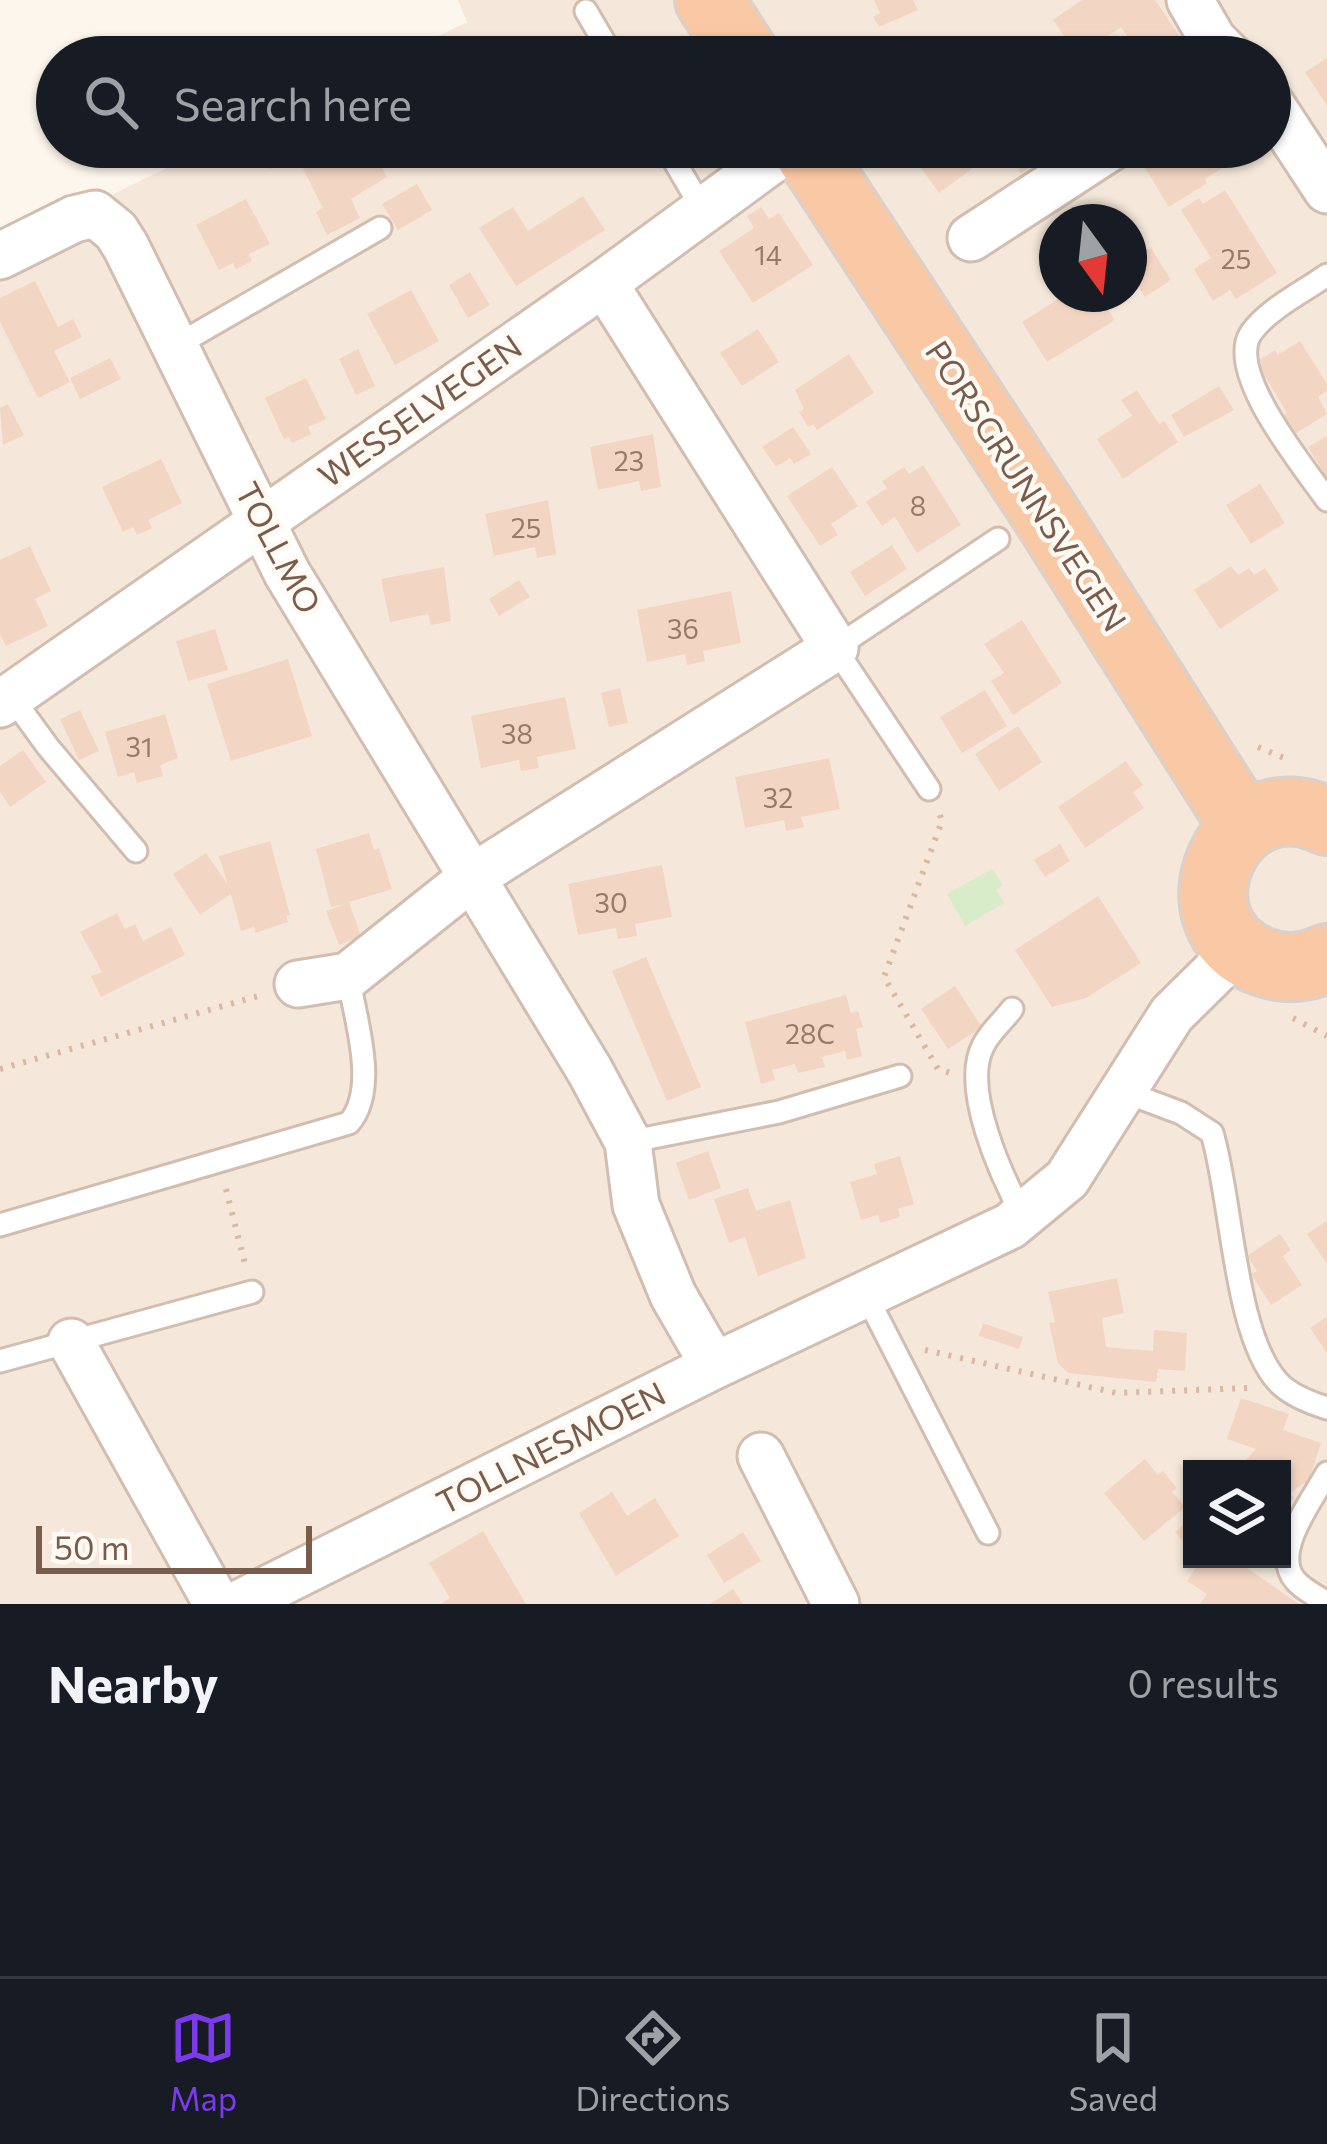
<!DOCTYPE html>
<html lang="en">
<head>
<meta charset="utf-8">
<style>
	:root { --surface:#171b24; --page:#242831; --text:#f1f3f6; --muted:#9ea1a6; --line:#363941; --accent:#7c3aed }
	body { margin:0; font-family:Commissioner,sans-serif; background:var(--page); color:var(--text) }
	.controls { position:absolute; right:36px; bottom:36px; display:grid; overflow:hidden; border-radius:0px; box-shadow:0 3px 9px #0004 }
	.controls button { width:108px; height:108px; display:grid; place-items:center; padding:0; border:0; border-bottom:3px solid var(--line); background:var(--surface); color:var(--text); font:60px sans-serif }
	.compass { position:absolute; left:1039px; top:204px; width:108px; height:108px; border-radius:50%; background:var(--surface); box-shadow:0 3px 9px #0004; rotate:165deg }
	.scale { position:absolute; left:36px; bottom:30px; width:276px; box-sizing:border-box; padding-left:12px; border:6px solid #7a5c4d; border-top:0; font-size:33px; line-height:42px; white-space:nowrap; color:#7a5c4d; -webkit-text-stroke:9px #fffaf3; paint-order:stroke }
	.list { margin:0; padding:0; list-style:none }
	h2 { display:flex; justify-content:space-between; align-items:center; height:156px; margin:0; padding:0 48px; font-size:51px }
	h2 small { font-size:39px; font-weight:400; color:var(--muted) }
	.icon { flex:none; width:66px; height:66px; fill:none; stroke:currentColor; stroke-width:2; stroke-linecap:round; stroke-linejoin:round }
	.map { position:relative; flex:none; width:1327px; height:1604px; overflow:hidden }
	.search { position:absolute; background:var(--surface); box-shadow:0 3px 9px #0004; left:36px; right:36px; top:36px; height:132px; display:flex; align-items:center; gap:30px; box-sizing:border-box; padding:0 42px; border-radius:66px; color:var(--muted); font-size:45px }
	.sheet { height:372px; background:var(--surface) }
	nav { display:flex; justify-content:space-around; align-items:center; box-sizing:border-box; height:168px; border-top:3px solid var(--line); background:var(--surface); font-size:33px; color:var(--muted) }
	nav a { display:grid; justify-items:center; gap:6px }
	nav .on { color:var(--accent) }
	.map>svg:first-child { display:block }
</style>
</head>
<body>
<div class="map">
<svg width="1327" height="1604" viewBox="0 0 1327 1604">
	<rect width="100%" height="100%" fill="#fdf6ec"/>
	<path fill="#f5e8da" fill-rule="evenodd" d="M 458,0 L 1327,0 L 1327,1604 L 0,1604 L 0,249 L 210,147 L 1270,147 L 1270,57 L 395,57 L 467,22 ZM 1057,222 L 1129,222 L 1129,294 L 1057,294 ZM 1192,1469 L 1282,1469 L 1282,1559 L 1192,1559 Z"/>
	<path fill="#d8ecc9" d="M 992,869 L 1003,885 L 996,890 L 1004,903 L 965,926 L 947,894 Z"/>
	<path fill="#f3d5c3" d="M 874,0 L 913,0 L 918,10 L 879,27 L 873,17 L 880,13 Z
		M 1082,0 L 1155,0 L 1187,47 L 1179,53 L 1182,57 L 1142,57 L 1121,27 L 1078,56 L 1053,20 Z
		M 1327,58 L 1327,106 L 1305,72 Z
		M 259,147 L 293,147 L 297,155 L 270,169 Z
		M 346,147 L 371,147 L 387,177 L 351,199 L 360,218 L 327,235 L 316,212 L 323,208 L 303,169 Z
		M 469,147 L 506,147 L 477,162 Z
		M 921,147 L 957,147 L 972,169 L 939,193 L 911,154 Z
		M 986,147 L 1042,147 L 1047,155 L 1021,173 L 1013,161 L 1001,168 Z
		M 1179,147 L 1208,147 L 1221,169 L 1205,179 L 1207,183 L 1169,207 L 1145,168 Z
		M 417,184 L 432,210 L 398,230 L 382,204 Z
		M 1225,190 L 1277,273 L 1236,299 L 1230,290 L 1213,301 L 1194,269 L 1211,258 L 1181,210 L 1199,198 L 1203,204 Z
		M 583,196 L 605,230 L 516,286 L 479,228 L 513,207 L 528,231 Z
		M 246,199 L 270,244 L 249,254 L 252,261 L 236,269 L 233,263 L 219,270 L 196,225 Z
		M 761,207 L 769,219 L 779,213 L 813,265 L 753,303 L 719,251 L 754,228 L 747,216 Z
		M 1151,248 L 1171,280 L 1145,297 L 1129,272 L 1129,261 Z
		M 470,272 L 490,305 L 468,318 L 449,285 Z
		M 35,281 L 58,327 L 73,319 L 82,337 L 54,351 L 70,382 L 38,398 L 0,322 L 0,298 Z
		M 411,290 L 439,341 L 395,365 L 367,314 Z
		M 1066,294 L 1106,294 L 1100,298 L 1115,320 L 1047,362 L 1022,322 Z
		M 758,329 L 779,362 L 742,386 L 720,353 Z
		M 1300,341 L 1327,384 L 1327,391 L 1318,397 L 1327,414 L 1295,434 L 1284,415 L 1287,413 L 1259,366 L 1262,364 L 1259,360 L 1275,350 L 1278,355 Z
		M 358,349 L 375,386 L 356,395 L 339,359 Z
		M 849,354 L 874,393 L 817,430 L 813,424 L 808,427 L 799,412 L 804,409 L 795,390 Z
		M 110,358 L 121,379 L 80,399 L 70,378 Z
		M 306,378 L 326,419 L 308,427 L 311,434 L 292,443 L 289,437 L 284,439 L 265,398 Z
		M 1219,386 L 1234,410 L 1184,437 L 1171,415 Z
		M 1137,390 L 1159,424 L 1164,421 L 1178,442 L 1123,479 L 1097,439 L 1132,416 L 1121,400 Z
		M 8,404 L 24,435 L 3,445 L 0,408 Z
		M 793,427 L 811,454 L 794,464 L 790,458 L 776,467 L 762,447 Z
		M 653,434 L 661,487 L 641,491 L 639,481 L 598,490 L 590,447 Z
		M 1327,436 L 1327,478 L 1308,447 Z
		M 161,459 L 182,503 L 148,520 L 152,528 L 137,535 L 133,527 L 123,532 L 102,487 Z
		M 923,465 L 961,525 L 917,553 L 895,517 L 882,526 L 866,502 L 887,488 L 882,481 L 904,467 L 909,474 Z
		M 832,467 L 858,506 L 831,524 L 838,535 L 820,546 L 787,496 Z
		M 1260,484 L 1285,523 L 1251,544 L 1226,505 Z
		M 548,500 L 556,554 L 537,558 L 535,547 L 494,556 L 485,514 Z
		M 892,545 L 907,569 L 865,596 L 850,572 Z
		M 30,546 L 51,591 L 35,599 L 48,626 L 6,646 L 0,635 L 0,560 Z
		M 1231,566 L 1238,575 L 1249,568 L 1254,575 L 1265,568 L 1279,590 L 1220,629 L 1194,590 Z
		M 444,567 L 451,621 L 431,625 L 428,614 L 390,622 L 381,579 Z
		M 519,580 L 530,597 L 499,616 L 489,599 Z
		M 731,591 L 741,643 L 703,651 L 705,661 L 687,665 L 685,654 L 647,662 L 637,610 Z
		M 1022,620 L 1062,683 L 1013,715 L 991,681 L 1004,673 L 984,644 Z
		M 215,629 L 228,670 L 188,681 L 176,641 Z
		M 288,659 L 312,736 L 231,761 L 207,684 Z
		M 620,688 L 628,723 L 609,727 L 601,693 Z
		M 985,690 L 1007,726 L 962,753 L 940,717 Z
		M 565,697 L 576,749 L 537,757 L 539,768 L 521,771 L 519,760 L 481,768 L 471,716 Z
		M 80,710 L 99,751 L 79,760 L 60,719 Z
		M 165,714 L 178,758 L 160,765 L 163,776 L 137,783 L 134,772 L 118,777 L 105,732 Z
		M 1018,726 L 1042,762 L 999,791 L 975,754 Z
		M 23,750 L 46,782 L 10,807 L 0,792 L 0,766 Z
		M 829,758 L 840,809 L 801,817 L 804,827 L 786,831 L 784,820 L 745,828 L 735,777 Z
		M 1126,761 L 1143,785 L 1133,792 L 1144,808 L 1085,848 L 1058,807 Z
		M 369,833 L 374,850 L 379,848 L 392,889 L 349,902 L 361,936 L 339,945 L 326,911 L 344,904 L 331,907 L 316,849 Z
		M 270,841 L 290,915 L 286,916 L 288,922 L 255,933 L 254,927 L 241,931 L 231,894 L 200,915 L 173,874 L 206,853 L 228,885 L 219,856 Z
		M 1060,844 L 1070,861 L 1045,877 L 1034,860 Z
		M 662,865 L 672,917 L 635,924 L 637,936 L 618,939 L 616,928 L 578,935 L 568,884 Z
		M 1098,896 L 1141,963 L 1086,998 L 1052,1007 L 1015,950 Z
		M 117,913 L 125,929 L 135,924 L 143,941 L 171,927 L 185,955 L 101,997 L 91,976 L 102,972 L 80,932 Z
		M 646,957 L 701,1087 L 667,1101 L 612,971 Z
		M 955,986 L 982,1027 L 948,1049 L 921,1009 Z
		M 846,995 L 851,1013 L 858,1011 L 863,1027 L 856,1029 L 862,1056 L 847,1060 L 845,1051 L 822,1057 L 825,1067 L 798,1073 L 795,1064 L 772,1070 L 775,1080 L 761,1084 L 745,1022 Z
		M 708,1151 L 721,1188 L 689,1200 L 676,1163 Z
		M 900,1156 L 914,1204 L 898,1209 L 900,1217 L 880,1223 L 878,1215 L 861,1220 L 850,1182 L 877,1174 L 874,1164 Z
		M 748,1188 L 756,1211 L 790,1200 L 806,1258 L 758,1276 L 745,1237 L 729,1243 L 714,1199 Z
		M 1327,1221 L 1327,1264 L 1307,1234 Z
		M 1280,1234 L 1291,1250 L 1283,1256 L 1302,1285 L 1271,1305 L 1251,1274 L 1257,1271 L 1247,1256 Z
		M 1117,1278 L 1124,1313 L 1102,1318 L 1106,1347 L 1153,1351 L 1154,1330 L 1187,1333 L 1185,1371 L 1158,1369 L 1156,1382 L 1068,1373 L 1058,1363 L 1049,1323 L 1055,1322 L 1048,1292 Z
		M 1327,1317 L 1327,1353 L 1310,1328 Z
		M 983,1323 L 1023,1337 L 1019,1349 L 979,1336 Z
		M 1241,1398 L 1289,1414 L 1283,1430 L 1321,1443 L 1309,1480 L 1290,1493 L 1294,1498 L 1282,1508 L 1282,1469 L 1238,1469 L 1256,1449 L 1227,1439 Z
		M 1145,1459 L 1158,1475 L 1163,1471 L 1177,1488 L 1172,1492 L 1185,1507 L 1144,1541 L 1104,1493 Z
		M 612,1492 L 627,1516 L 655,1498 L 679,1536 L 616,1576 L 579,1513 Z
		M 1192,1517 L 1192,1552 L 1175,1532 Z
		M 483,1531 L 526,1604 L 441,1604 L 450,1598 L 429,1563 Z
		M 743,1532 L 761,1561 L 724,1583 L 707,1555 Z
		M 1202,1559 L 1227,1562 L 1234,1559 L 1299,1604 L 1200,1604 L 1207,1594 L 1187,1581 Z
		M 733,1589 L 743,1604 L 710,1604 Z"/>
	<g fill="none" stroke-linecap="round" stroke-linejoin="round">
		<g stroke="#d1beb0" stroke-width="27">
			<path id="service" d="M 586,11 L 613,57
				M 666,147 L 703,210
				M 1327,275 C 1303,292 1268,309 1251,333 C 1225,372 1304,467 1327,500
				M 177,345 L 380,228
				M 11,696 L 48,747 L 136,851
				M 929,789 L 835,648 L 998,539
				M 1012,1009 C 1003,1021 989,1033 983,1046 C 961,1089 1002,1177 1023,1216
				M 1125,1092 L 1181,1113 L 1212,1133 C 1232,1199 1234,1334 1278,1382 C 1290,1395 1311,1403 1327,1408
				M 628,1142 L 779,1112 L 900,1076
				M 0,1225 L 349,1123 C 379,1089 355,1018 348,976
				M 867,1297 L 988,1533
				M 0,1361 L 252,1292
				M 1327,1473 C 1313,1499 1271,1552 1295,1580 C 1303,1590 1317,1596 1327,1603"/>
		</g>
		<g stroke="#d1beb0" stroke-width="51">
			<path id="minor" d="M 1190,0 L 1213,40 L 1230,57
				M 1270,103 L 1327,190
				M 971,238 L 1111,147
				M 0,256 L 74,219 L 95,214 L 116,231 L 126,247 L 287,573 L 590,1071 L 628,1142 L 636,1205 L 673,1295 L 714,1366
				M 0,704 L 604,283 L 790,147
				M 298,984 L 348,976 L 471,878 L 835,648 L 604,283
				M 71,1342 L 217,1604
				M 761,1456 L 836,1604
				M 238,1604 L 714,1366 L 1010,1226 L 1067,1179 L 1172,1014 L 1239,948"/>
		</g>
		<g stroke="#dad1cd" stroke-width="72">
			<path id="trunk" d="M 709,0 L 746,57
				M 805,147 L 1045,513 L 1244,827
				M 1327,821 C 1229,772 1163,925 1263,962 C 1285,970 1307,968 1327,958"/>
		</g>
		<path stroke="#d9b8a5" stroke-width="6" stroke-dasharray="3 9" stroke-linecap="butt" d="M 1258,747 L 1284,758
			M 940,815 L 942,821 L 884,977 L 938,1069 L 950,1073
			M 1293,1018 L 1327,1036
			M 0,1069 L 262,995
			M 226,1189 L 245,1264
			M 925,1350 L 1116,1393 L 1248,1388"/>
		<use href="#service" stroke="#fff" stroke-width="21"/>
		<use href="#minor" stroke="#fff" stroke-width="45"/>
		<use href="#trunk" stroke="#f9c8a4" stroke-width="66"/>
	</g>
	<g text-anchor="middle" stroke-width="9" stroke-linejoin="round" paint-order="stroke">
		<g font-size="27" fill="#987a6a">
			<text x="768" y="265">14</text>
			<text x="1236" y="269">25</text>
			<text x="629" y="471">23</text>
			<text x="918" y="516">8</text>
			<text x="526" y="538">25</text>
			<text x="683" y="639">36</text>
			<text x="517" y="744">38</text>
			<text x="139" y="757">31</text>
			<text x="778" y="808">32</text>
			<text x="611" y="913">30</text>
			<text x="810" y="1044">28C</text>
		</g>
		<g font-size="33" fill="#7a5c4d" stroke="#fffaf3">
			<text transform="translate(420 411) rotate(-35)" y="12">WESSELVEGEN</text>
			<text transform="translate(1026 486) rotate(57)" y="12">PORSGRUNNSVEGEN</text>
			<text transform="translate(278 548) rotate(62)" y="12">TOLLMO</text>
			<text transform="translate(551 1448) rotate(-27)" y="12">TOLLNESMOEN</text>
		</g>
	</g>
</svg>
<div class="controls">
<button><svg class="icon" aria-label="layers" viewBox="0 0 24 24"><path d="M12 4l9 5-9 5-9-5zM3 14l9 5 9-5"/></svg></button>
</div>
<svg class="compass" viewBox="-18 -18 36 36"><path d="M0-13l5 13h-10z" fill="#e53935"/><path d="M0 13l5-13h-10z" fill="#9ea1a6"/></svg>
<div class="scale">50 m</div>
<div class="search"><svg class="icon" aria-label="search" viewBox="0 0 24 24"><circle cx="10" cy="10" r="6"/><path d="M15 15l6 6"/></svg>Search here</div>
</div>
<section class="sheet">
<h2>Nearby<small>0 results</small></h2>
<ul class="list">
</ul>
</section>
<nav>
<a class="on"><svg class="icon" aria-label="map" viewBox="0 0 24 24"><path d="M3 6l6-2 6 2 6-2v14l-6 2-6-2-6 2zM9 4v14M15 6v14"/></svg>Map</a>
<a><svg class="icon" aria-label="directions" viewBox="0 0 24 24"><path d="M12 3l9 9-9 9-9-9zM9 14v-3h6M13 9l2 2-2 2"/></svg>Directions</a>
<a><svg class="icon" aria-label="saved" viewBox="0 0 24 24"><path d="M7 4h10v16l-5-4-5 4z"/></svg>Saved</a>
</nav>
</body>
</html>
